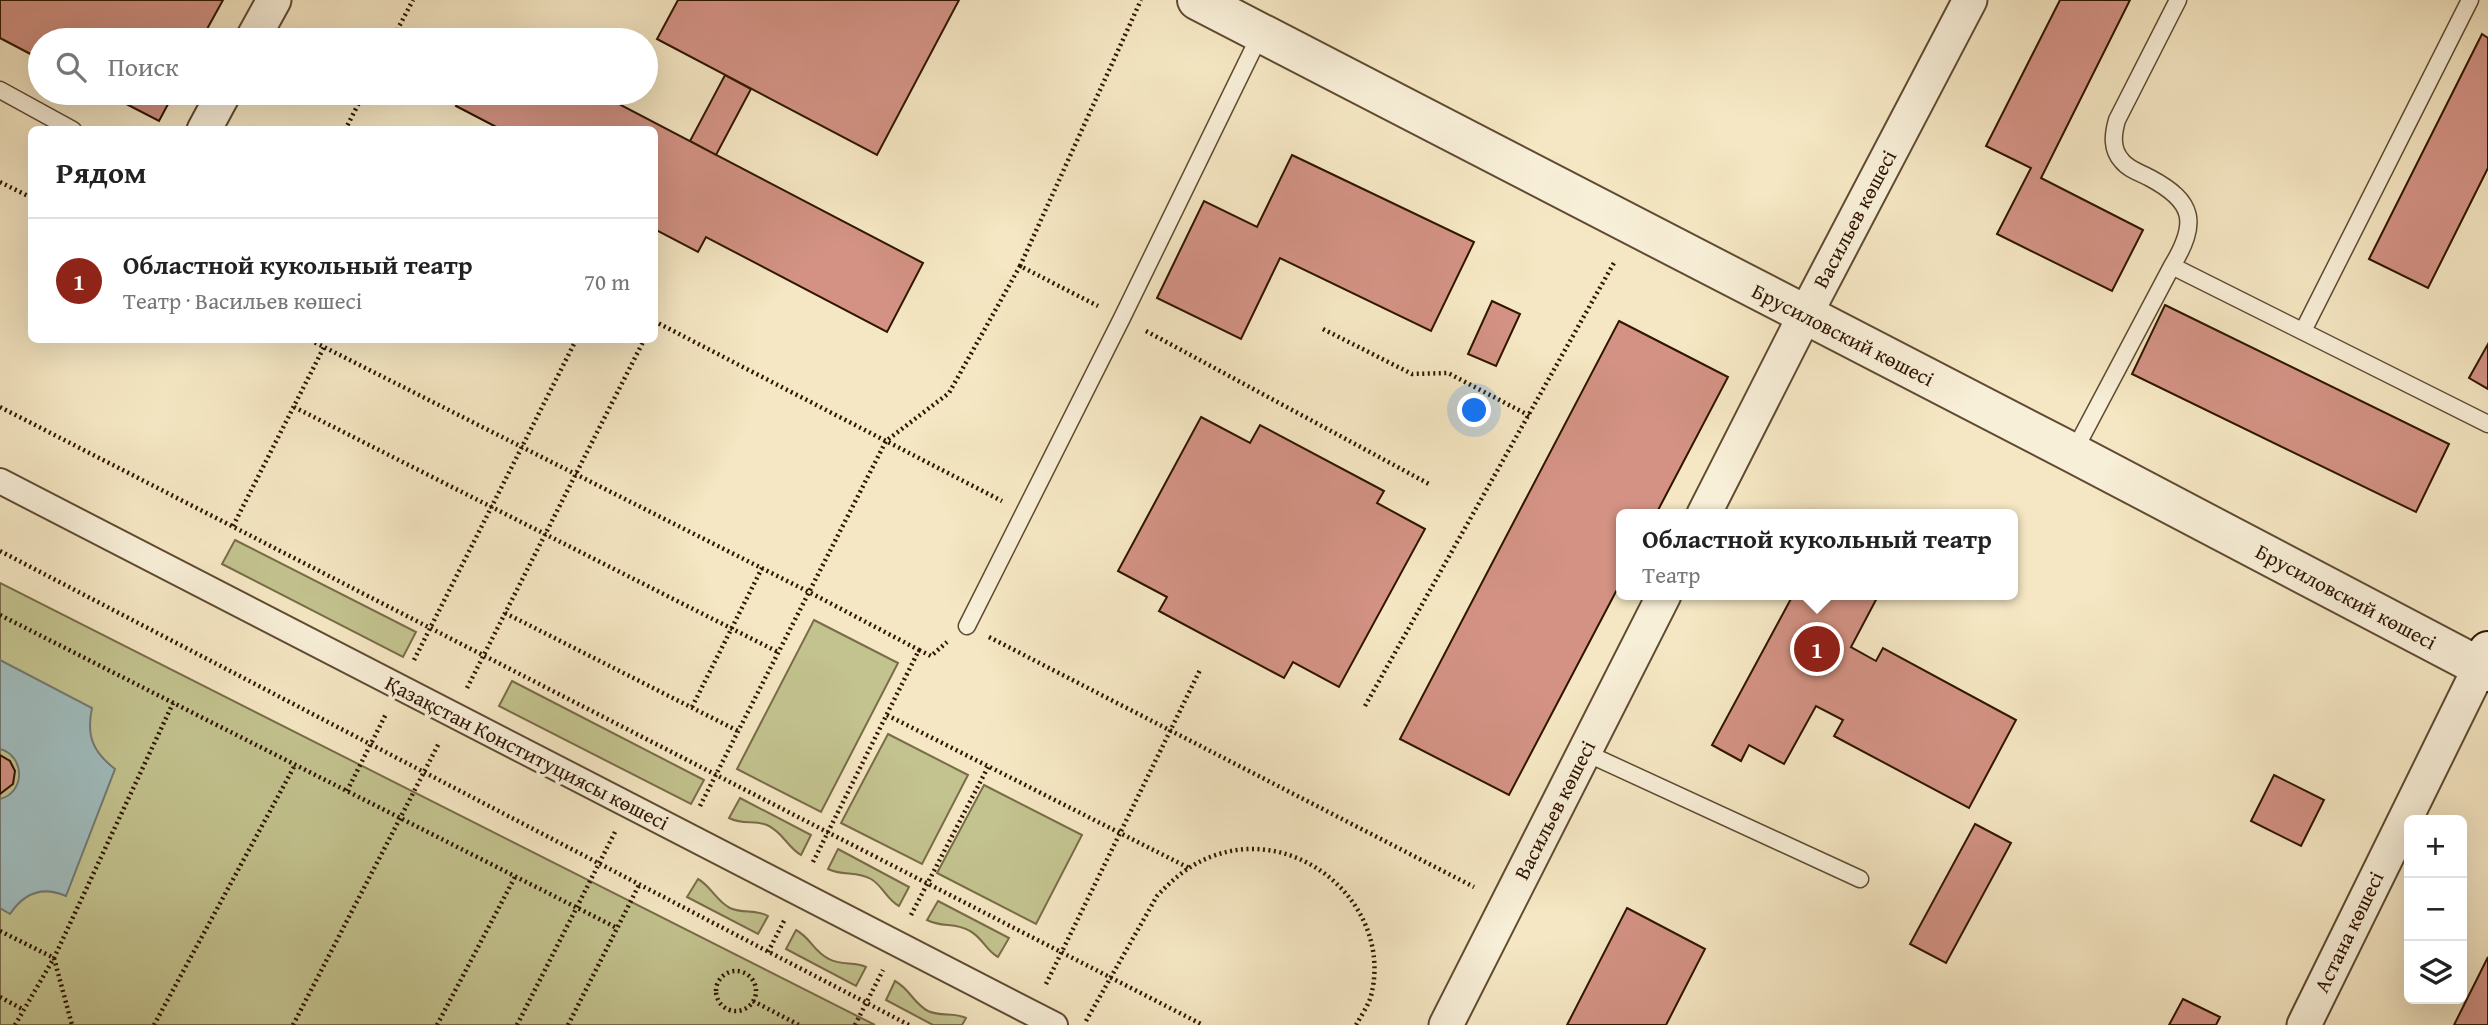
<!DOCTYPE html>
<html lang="ru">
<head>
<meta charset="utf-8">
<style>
	:root { --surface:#fff; --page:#f2f2f2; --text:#222; --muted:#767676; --line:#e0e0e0; --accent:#8f2418 }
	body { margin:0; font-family:"Gentium Book Plus",serif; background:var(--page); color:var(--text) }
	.controls { position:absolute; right:21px; bottom:21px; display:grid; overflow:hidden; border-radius:10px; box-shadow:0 7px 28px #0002 }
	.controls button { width:63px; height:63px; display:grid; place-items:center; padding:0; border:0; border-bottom:2px solid var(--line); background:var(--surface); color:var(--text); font:35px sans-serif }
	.you { position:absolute; left:1475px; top:411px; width:24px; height:24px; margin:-18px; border:5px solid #fff; border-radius:50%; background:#1a73e8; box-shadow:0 0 0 10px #1a73e833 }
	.badge { display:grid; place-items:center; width:46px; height:46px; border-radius:50%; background:var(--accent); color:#fff; font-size:23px; font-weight:700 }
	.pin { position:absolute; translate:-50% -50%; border:4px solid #fff; box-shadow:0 2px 7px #0006 }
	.popup { position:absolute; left:1616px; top:509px; width:402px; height:91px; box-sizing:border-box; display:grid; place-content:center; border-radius:10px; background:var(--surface); filter:drop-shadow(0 2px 5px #0005); font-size:23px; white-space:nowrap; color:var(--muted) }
	.popup b { font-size:26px; color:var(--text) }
	.popup::after { content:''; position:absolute; left:50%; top:100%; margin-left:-14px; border:14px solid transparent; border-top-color:var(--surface) }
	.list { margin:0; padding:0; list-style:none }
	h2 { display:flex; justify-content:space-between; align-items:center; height:91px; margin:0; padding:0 28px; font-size:30px }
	h2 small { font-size:23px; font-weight:400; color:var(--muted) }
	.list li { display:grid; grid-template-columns:46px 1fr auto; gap:21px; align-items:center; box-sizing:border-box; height:126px; padding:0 28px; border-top:2px solid var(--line) }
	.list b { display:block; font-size:26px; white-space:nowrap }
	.list p { margin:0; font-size:23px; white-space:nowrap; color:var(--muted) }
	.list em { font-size:23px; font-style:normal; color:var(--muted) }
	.icon { flex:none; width:38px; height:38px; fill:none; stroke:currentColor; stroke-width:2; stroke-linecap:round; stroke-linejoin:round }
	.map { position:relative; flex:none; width:2488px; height:1025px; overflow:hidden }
	.search { position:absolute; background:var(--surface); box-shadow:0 7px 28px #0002; left:28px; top:28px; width:630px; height:77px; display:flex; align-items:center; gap:18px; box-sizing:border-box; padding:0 24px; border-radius:38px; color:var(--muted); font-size:26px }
	.panel { position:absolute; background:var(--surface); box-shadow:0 7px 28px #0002; left:28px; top:126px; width:630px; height:217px; border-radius:10px }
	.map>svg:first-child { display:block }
</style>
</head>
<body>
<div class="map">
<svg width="2488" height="1025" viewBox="0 0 2488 1025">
	<rect width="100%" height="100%" fill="#f5e7c3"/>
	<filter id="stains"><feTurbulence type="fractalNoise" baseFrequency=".00286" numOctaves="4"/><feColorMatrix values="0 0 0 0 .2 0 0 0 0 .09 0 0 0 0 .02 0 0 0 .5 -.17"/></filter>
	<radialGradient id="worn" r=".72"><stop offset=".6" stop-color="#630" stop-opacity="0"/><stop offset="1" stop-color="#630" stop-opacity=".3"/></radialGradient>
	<path fill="#c3c38f" stroke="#796c48" stroke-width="2" d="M 235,540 L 416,632 L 403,657 L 222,564 Z
		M 0,583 L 875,1025 L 0,1025 Z
		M 814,620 L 898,663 L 821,812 L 737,769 Z
		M 512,681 L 704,780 L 691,804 L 499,706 Z
		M 888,734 L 968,775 L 922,864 L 841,823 Z
		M 984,785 L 1082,835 L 1036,924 L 937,873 Z
		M 740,798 L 811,835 L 801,855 C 787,847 783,832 767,825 C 753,819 745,826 729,818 Z
		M 838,849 L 909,887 L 899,906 C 887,900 883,886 871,879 C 857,871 842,876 828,869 Z
		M 698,879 C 711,886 716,901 730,908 C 743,914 756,909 768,916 L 758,934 L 687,897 Z
		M 938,901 L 1009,938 L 998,957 C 986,951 983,938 970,931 C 955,922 942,928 927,920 Z
		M 796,930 C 811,938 813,951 829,959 C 841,966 855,961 866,967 L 856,986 L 786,949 Z
		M 895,981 C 910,989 913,1003 928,1011 C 941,1017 954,1012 966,1018 L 962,1025 L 933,1025 L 886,1000 Z"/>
	<path fill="#a0bdbe" stroke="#737a72" stroke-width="2" d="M 0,660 L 92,708 C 86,736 93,752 115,769 L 66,896 C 43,886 24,893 10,914 L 0,908 L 0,799 C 26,792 25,756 0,749 Z"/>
	<path fill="#d39284" stroke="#2f1500" stroke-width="2" d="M 0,0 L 223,0 L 201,40 L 40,40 L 40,59 L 0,38 Z
		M 678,0 L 959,0 L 877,155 L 657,39 Z
		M 2060,0 L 2130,0 L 2041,178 L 2143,230 L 2112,291 L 1997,234 L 2031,168 L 1986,146 Z
		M 2482,34 L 2488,38 L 2488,168 L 2428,288 L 2369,259 Z
		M 725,75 L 751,89 L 716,155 L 690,141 Z
		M 105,93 L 174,93 L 159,121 Z
		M 463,93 L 598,93 L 923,263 L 887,332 L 706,237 L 698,252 L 654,229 L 654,130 L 502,130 L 456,106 Z
		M 1292,155 L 1474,242 L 1431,331 L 1280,258 L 1241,339 L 1157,298 L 1204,201 L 1257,227 Z
		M 1492,301 L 1520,314 L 1496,366 L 1468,354 Z
		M 2165,305 L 2449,444 L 2416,512 L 2132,374 Z
		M 1619,321 L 1728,377 L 1656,514 L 1621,514 L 1621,582 L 1509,795 L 1400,739 Z
		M 2488,344 L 2488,389 L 2469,378 Z
		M 1201,417 L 1250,443 L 1260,425 L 1384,491 L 1377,503 L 1425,529 L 1339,687 L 1293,662 L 1284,678 L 1159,611 L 1167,597 L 1118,571 Z
		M 1793,595 L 1878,596 L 1851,647 L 1876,661 L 1883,648 L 2016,720 L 1969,808 L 1834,736 L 1843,720 L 1816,706 L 1784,764 L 1749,745 L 1741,761 L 1712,745 Z
		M 0,755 L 10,761 L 15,771 L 13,784 L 0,794 Z
		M 2274,775 L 2324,800 L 2301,846 L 2251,821 Z
		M 1975,824 L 2011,843 L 1946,963 L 1910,944 Z
		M 1627,908 L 1705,949 L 1666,1025 L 1567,1025 Z
		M 2488,957 L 2488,1025 L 2454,1025 Z
		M 2183,999 L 2220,1017 L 2216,1025 L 2169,1025 Z"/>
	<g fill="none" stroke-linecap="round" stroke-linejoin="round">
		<g stroke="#604a31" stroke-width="19">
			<path id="service" d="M 0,90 L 73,130
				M 2172,266 C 2198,223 2195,202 2150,178 C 2141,173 2128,169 2122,161 C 2111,149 2113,134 2117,120 L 2178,0
				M 2303,331 L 2470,0
				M 2073,453 L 2172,266 L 2488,424
				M 967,626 L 1122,318 L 1261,33
				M 1584,752 L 1860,879"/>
		</g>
		<g stroke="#604a31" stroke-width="28">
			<path id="pedestrian" d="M 0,481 L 1055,1025"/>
		</g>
		<g stroke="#604a31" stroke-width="37">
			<path id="minor" d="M 252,40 L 274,0
				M 204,130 L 224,93
				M 1704,514 L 1805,315 L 1970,0
				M 1446,1025 L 1664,595
				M 2304,1025 L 2480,667"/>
		</g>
		<g stroke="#604a31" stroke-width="42">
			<path id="tertiary" d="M 1197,0 L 2073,453 L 2480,667"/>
		</g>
		<g stroke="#2f1500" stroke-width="42">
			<path id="secondary" d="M 2488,651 L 2480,667 L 2488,672"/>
		</g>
		<path stroke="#2f1500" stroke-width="4.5" stroke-dasharray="2 3.5" stroke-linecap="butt" d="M 392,40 L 413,0
			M 345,130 L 364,93
			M 0,182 L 32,198
			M 1020,266 L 1141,0
			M 654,321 L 1002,501
			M 1323,329 L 1412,374 L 1448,373 L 1530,416
			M 1146,331 L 1429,484
			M 310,340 L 809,592 L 919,650 L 812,864
			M 0,407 L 1203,1025
			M 294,407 L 778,652
			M 233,526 L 324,347
			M 0,551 L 909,1025
			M 505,613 L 738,731
			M 0,615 L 617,928
			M 989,637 L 1474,887
			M 919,650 L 931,656 L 947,642
			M 414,660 L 576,340
			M 467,688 L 644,340
			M 1365,706 L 1615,261
			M 692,707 L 762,568
			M 887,715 L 1189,868
			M 347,791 L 386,714
			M 700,806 L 886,441 L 949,393 L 1020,266 L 1098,306
			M 911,915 L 988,767
			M 0,931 L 54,958 L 72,1025
			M 768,952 L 785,919
			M716 991a20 20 0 1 1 40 0a20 20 0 1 1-40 0Z
			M 1046,984 L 1200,670
			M 0,997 L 24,1010
			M 753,1001 L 799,1025
			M 1086,1021 L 1157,896 C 1173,879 1190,864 1213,856 C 1299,824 1394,906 1371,996 C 1368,1006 1361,1016 1356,1025
			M 15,1025 L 54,958 L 173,703
			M 154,1025 L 295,765
			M 293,1025 L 439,743
			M 437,1025 L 515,877
			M 517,1025 L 615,832
			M 568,1025 L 639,885
			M 855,1025 L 883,970"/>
		<use href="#service" stroke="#f8efd8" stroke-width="16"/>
		<use href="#pedestrian" stroke="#f8efd8" stroke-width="24"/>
		<use href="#minor" stroke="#f8efd8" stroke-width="33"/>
		<use href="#tertiary" stroke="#f8efd8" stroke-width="38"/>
		<use href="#secondary" stroke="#f8efd8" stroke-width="38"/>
	</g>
	<g text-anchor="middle" stroke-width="7" stroke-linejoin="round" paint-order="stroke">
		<g font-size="21" fill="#2f1500" stroke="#f8efd8">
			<text transform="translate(1855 219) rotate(-62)" y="7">Васильев көшесі</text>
			<text transform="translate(1843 335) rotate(27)" y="7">Брусиловский көшесі</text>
			<text transform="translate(2346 597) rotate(28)" y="7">Брусиловский көшесі</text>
			<text transform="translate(527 753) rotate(27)" y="7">Қазақстан Конституциясы көшесі</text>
			<text transform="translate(1555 810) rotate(-63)" y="7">Васильев көшесі</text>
			<text transform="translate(2349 932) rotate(-64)" y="7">Астана көшесі</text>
		</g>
	</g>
	<rect width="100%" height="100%" filter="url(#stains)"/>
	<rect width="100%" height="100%" fill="url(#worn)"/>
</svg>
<div class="controls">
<button>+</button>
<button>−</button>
<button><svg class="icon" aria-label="layers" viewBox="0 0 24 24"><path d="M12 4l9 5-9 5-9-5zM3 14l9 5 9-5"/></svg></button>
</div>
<div class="you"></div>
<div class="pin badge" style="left:1817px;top:649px">1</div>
<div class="popup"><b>Областной кукольный театр</b>Театр</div>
<div class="search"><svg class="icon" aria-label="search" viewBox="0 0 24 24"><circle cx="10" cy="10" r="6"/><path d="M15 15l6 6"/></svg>Поиск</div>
<section class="panel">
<h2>Рядом<small></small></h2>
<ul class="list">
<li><span class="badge">1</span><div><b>Областной кукольный театр</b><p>Театр · Васильев көшесі</p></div><em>70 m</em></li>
</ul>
</section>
</div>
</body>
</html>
